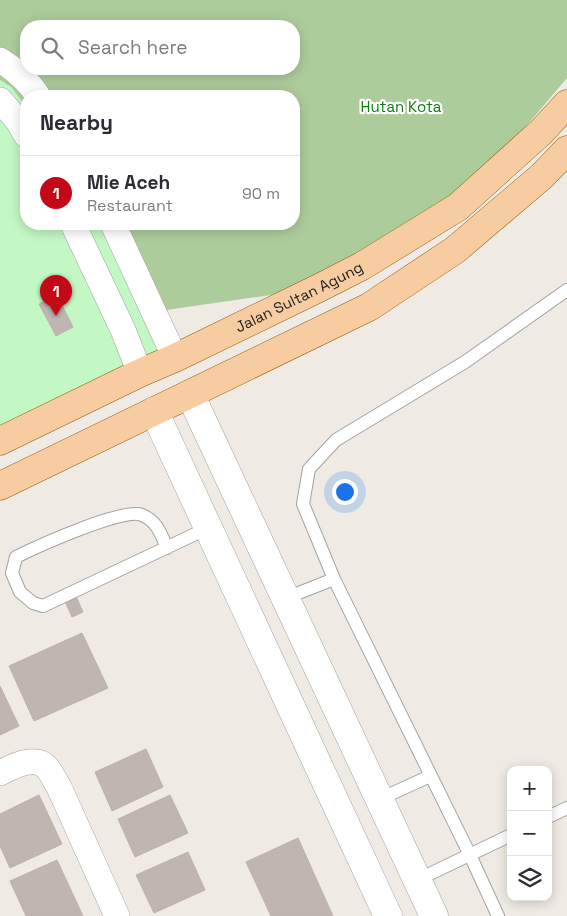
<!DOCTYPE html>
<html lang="en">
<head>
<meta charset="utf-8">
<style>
	:root { --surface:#fff; --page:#f7f7f7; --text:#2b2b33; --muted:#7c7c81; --line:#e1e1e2; --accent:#c30915 }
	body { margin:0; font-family:"Space Grotesk",sans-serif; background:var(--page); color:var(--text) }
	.controls { position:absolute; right:15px; bottom:15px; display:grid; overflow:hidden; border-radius:10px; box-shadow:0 2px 12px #0003 }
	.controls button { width:45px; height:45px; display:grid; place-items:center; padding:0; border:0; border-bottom:1px solid var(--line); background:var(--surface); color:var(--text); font:25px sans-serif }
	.you { position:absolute; left:344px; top:491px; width:18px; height:18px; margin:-12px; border:4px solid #fff; border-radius:50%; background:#1a73e8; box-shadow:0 0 0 8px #1a73e833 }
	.badge { display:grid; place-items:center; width:32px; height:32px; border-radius:50%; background:var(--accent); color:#fff; font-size:16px; font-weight:700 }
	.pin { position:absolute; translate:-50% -41px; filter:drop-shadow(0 1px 2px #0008) }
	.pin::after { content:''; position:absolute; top:26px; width:18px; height:15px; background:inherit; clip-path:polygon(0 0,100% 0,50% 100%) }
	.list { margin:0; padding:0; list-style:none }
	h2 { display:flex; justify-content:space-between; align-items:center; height:65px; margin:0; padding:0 20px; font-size:21px }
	h2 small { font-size:16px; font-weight:400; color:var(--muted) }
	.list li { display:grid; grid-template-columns:32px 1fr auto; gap:15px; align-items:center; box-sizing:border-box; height:75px; padding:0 20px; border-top:1px solid var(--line) }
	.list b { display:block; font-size:19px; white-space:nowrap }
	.list p { margin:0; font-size:16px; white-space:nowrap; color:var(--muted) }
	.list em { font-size:16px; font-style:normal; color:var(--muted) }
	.icon { flex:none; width:28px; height:28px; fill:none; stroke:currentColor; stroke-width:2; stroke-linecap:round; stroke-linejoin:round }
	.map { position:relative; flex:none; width:567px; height:916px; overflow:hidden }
	.search { position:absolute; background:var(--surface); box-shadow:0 2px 12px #0003; left:20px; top:20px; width:280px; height:55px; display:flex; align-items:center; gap:12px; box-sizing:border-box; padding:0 18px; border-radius:20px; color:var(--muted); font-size:19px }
	.panel { position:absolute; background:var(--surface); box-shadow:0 2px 12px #0003; left:20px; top:90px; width:280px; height:140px; border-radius:20px }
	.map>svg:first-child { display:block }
</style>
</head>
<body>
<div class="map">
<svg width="567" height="916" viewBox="0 0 567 916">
	<rect width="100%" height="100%" fill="#efebe4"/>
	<path fill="#adcc9b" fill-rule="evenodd" d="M 0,0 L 567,0 L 567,78 L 459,205 L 319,288 L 146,313 L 93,224 L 294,224 L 294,96 L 26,96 L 26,112 L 11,87 L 0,80 ZM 26,26 L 294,26 L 294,69 L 26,69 Z"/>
	<path fill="#c3f7c4" d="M 0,80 L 11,87 L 26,106 L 26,224 L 108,224 L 170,356 L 0,435 Z"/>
	<path fill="#bfb6b1" stroke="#c0b0a8" d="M 57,295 L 73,327 L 56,336 L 39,304 Z
		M 75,594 L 83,612 L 72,617 L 64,599 Z
		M 82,633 L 108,688 L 34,721 L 9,666 Z
		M 0,686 L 19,726 L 0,735 Z
		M 146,749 L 163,787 L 112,811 L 95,772 Z
		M 39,795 L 62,844 L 10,868 L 0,846 L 0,814 Z
		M 170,795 L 188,833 L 135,857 L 118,819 Z
		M 298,838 L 333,916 L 271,916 L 246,862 Z
		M 188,852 L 205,890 L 154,913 L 136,875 Z
		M 57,860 L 83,916 L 26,916 L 10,881 Z"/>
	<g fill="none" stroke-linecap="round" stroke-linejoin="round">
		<g stroke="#a2a2a2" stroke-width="14">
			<path id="service" d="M 167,548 C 161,534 157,521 142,515 C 124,507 36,547 16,557 L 12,573 L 20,592 L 33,603 L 43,606 L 208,528
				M 286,598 L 334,579
				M 380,799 L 430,776
				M 548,817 L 567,808
				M 417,880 L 511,835
				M 498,916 L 470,855 L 334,579 L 303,504 L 309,469 L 336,440 L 465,362 L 567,290"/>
		</g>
		<g stroke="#a2a2a2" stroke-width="26">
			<path id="minor" d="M 0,60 C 16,70 28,80 38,96
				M 0,100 L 18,121 L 26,135
				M 73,224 L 123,330 L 140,373
				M 113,224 L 175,358
				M 0,773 C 13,766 37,754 48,769 C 52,774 55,781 59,787 L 117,916"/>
		</g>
		<g stroke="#a2a2a2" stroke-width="29">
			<path id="tertiary" d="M 190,394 L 434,916
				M 154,411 L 388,916"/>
		</g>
		<g stroke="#915a07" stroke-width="29">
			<g id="primary">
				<path id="s1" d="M 0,441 L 140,373 L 175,358 L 319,288 L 362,266 L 458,207 L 541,132 L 567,104"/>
				<path d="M 0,486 L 369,307 L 455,250 L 542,176 L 567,150"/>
			</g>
		</g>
		<use href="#service" stroke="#fff" stroke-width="12"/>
		<use href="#minor" stroke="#fff" stroke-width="25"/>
		<use href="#tertiary" stroke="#fff" stroke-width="28"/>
		<use href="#primary" stroke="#f7cca1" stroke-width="28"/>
	</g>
	<g text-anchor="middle" stroke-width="4.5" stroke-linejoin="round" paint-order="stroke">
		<g font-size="15" fill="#117812" stroke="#fff">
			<text x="401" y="112">Hutan Kota</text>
		</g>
		<g font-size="15" fill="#1e1e1e" stroke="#fff">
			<text dy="5" stroke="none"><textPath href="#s1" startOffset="332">Jalan Sultan Agung</textPath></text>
		</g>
	</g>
</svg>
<div class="controls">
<button>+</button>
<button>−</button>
<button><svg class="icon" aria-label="layers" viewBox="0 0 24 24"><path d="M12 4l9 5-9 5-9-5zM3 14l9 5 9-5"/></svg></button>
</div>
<div class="you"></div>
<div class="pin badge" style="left:56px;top:316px">1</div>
<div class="search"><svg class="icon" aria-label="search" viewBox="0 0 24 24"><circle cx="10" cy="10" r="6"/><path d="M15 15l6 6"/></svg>Search here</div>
<section class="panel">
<h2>Nearby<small></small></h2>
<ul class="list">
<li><span class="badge">1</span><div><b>Mie Aceh</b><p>Restaurant</p></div><em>90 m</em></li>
</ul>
</section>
</div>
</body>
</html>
